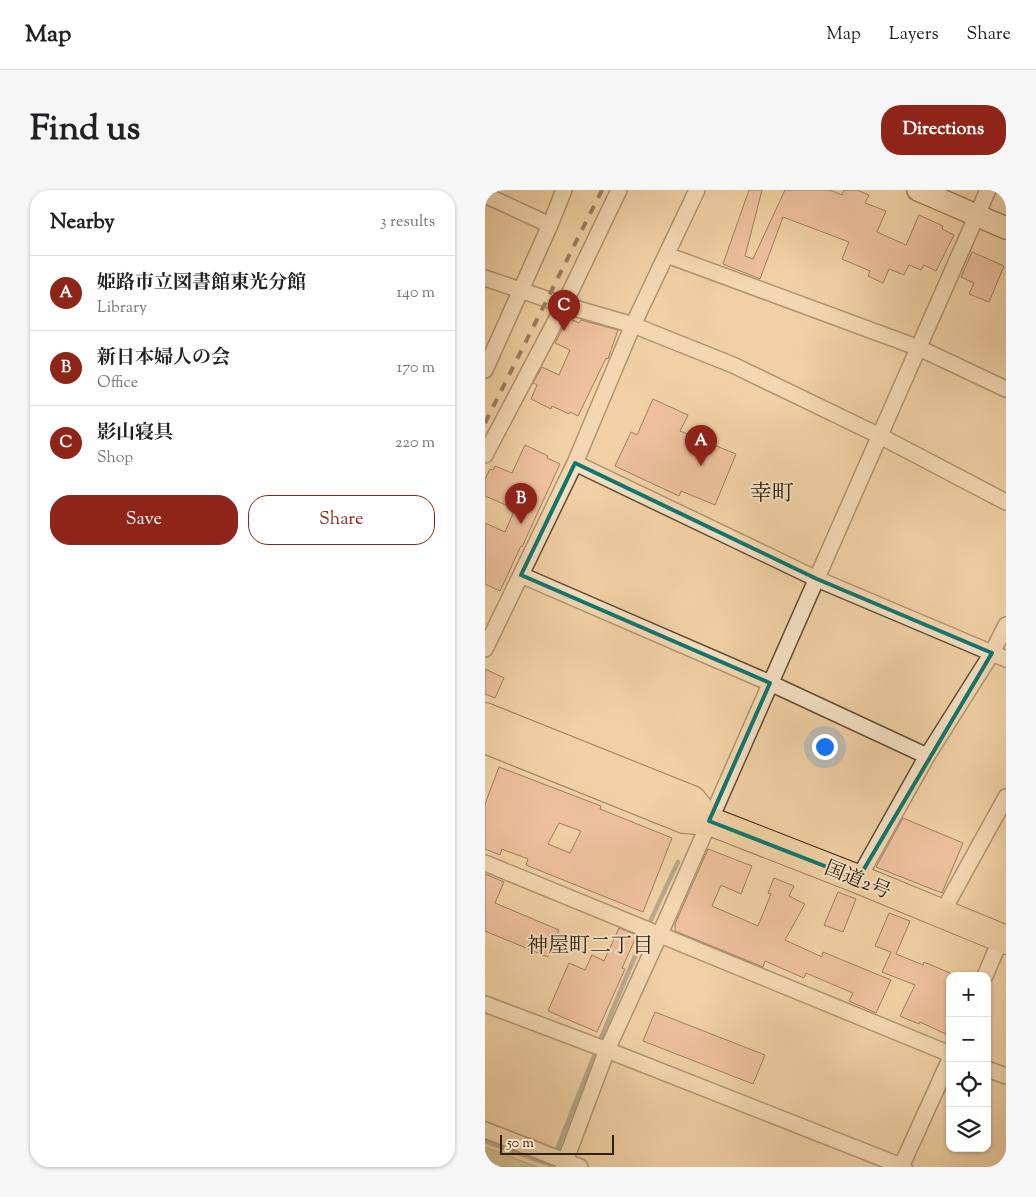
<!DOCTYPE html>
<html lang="en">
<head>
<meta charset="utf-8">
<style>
	:root { --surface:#fff; --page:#f6f6f6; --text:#202124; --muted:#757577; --line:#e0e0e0; --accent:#8f2418 }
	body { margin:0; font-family:"Sorts Mill Goudy","Noto Serif JP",serif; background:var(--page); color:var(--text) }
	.controls { position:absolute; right:15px; bottom:15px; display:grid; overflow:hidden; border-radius:10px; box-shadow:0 1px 4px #0004 }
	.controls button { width:45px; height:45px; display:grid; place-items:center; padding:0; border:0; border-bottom:1px solid var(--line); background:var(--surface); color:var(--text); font:25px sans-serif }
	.scale { position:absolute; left:15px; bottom:12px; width:114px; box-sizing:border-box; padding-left:5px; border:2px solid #302010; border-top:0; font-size:14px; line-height:18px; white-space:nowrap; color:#302010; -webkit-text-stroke:4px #f5e0c4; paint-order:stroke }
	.you { position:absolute; left:339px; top:556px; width:18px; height:18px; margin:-12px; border:4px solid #fff; border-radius:50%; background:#1a73e8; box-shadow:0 0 0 8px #1a73e833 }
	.badge { display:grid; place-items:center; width:32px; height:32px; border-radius:50%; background:var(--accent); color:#fff; font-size:16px; font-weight:700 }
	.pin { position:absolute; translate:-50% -41px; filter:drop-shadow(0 1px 2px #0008) }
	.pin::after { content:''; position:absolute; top:26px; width:18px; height:15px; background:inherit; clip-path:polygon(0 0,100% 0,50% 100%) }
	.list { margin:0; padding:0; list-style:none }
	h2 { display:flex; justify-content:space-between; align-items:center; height:65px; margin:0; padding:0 20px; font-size:21px }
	h2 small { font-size:16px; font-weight:400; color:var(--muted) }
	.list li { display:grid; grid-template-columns:32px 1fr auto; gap:15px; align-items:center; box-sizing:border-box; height:75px; padding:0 20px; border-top:1px solid var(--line) }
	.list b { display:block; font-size:19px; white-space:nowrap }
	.list p { margin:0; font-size:16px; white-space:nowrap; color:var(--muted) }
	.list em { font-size:16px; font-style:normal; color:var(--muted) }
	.actions { display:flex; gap:10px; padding:15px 20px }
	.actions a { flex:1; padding:11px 0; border:1px solid var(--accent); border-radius:20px; text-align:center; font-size:18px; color:var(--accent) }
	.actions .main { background:var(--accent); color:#fff }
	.icon { flex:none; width:28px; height:28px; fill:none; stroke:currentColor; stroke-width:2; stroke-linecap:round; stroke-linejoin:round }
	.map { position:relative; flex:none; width:521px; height:977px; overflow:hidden; border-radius:20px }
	header { display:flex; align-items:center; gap:30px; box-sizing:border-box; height:70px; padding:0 25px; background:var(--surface); border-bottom:1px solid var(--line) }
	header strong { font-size:24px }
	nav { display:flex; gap:28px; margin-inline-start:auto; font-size:18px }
	.intro { display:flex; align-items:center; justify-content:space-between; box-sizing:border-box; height:120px; padding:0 30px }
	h1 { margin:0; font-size:35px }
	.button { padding:12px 22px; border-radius:20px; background:var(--accent); color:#fff; font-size:18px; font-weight:700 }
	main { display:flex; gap:30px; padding:0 30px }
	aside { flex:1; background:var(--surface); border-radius:20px; box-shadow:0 1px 4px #0004 }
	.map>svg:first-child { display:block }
</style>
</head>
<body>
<header>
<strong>Map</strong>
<nav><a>Map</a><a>Layers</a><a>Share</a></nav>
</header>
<div class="intro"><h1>Find us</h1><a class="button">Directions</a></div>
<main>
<aside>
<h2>Nearby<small>3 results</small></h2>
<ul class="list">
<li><span class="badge">A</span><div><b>姫路市立図書館東光分館</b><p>Library</p></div><em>140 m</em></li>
<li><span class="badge">B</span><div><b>新日本婦人の会</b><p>Office</p></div><em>170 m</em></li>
<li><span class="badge">C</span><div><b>影山寝具</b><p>Shop</p></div><em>220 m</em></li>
</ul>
<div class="actions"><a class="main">Save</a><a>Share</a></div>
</aside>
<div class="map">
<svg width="521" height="977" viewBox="0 0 521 977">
	<rect width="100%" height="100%" fill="#f0d0a4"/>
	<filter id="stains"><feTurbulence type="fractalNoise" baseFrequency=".004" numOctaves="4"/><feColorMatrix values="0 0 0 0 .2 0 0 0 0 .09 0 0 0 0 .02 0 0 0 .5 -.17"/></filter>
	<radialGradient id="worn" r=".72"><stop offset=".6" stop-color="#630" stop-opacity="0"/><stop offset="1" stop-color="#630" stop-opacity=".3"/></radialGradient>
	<path fill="#b9bb86" stroke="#746e4b" d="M 0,957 L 52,977 L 0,977 Z"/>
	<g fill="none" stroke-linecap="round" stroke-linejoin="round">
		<path stroke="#747872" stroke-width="4.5" d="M 0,951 L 66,975 C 106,873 145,771 193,672"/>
	</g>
	<path fill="#ebad96" stroke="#302010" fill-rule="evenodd" d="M 264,0 L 277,0 L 260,66 L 268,69 L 300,0 L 345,0 L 357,5 L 359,0 L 372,0 L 384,5 L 380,13 L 401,21 L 392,42 L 421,55 L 434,25 L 458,36 L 457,39 L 469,45 L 451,81 L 439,75 L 436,80 L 424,75 L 419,85 L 404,79 L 398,93 L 383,86 L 385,81 L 357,69 L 364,52 L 298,27 L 275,89 L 238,74 Z
		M 487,62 L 519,76 L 504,112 L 484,104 L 489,93 L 476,87 Z
		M 83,128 L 94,133 L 96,130 L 133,140 L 123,169 L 121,168 L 93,226 L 85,222 L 84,224 L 67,216 L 66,219 L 46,209 L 52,195 L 48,193 L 57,177 L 74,185 L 85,160 L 70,153 Z
		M 168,209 L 203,225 L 195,241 L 251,264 L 230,315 L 196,301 L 194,306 L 130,276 L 146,242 L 152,245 Z
		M 40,255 L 63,266 L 62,268 L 75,274 L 37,357 L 36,356 L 15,401 L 0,394 L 0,333 L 20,342 L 30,319 L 0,306 L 0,289 L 5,279 L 8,280 L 10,276 L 27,283 Z
		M 0,479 L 19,488 L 10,508 L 0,504 Z
		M 14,577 L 116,616 L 115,619 L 187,648 L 158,722 L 41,675 L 43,669 L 17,659 L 15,665 L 0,659 L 0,614 ZM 74,633 L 96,641 L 85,663 L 63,654 Z
		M 418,628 L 478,653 L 457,703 L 391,677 Z
		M 223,659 L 267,676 L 256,704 L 236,695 L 227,716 L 273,736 L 286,704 L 283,703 L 289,688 L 309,696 L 304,706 L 320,714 L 300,750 L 337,767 L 338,762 L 406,790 L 391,823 L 364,811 L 368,803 L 321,783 L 319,788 L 280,771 L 278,777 L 190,741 L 190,734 Z
		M 0,684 L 19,692 L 10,713 L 74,740 L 63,767 L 0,741 Z
		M 353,702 L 371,709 L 358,742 L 339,735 Z
		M 404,723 L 425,731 L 411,764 L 438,775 L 439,772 L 465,783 L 465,846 L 435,832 L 434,834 L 415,826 L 430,795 L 397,782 L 406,762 L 390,756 Z
		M 134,738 L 152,745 L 137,778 L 140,779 L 112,842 L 63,821 L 84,773 L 100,780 L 107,765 L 119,771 Z
		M 170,822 L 280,865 L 268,894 L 158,851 Z"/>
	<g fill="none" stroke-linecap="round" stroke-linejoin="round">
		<g stroke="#604c35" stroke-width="18">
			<path id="street" d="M 0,5 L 65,35
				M 182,65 L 434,158 L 521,199
				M 0,88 L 79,115 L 148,135 L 248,175 L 395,246 L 521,312
				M 0,180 L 65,35 L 79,0
				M 0,265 L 79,115 L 134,0
				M 90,273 L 332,389 L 521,469
				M 36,385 L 285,493 L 442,566
				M 0,459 L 90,273 L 148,135 L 212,0
				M 0,673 L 465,864
				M 373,689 L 442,566 L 507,463 L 521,435
				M 457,723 L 521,607
				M 500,786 L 516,748
				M 0,814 L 122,860 L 419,977
				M 502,879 L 521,886
				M 0,940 L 95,977
				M 78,977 L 122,860 L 175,744 L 503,0
				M 416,977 L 465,869"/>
		</g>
		<g stroke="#302010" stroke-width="24">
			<path id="secondary" d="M 433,0 L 521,38"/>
		</g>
		<g stroke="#302010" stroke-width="30">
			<path id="highway" d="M 0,527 L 207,610 L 224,631
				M 0,549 L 199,629 L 224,631 L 245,639 L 373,689 L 521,750"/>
		</g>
		<use href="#street" stroke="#f5e0c4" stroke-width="15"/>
		<use href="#secondary" stroke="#f5e0c4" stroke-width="21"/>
		<use href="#highway" stroke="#f0d0a4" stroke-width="28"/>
		<path stroke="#302010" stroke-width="4" stroke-dasharray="9 9" stroke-linecap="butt" d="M 0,233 L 117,0"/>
	</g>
	<path d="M0 0H521V977H0ZM 90,273 L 332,389 L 507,463 L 373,689 L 224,631 L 285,493 L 36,385 Z" fill="#f0d0a4" fill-opacity=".55" fill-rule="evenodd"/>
	<path fill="none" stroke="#0f766e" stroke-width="4" stroke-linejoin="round" d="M 90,273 L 332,389 L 507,463 L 373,689 L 224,631 L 285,493 L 36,385 Z"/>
	<g text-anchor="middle" stroke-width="4" stroke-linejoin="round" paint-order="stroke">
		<g font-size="20" fill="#302010" stroke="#f5e0c4">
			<text transform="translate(373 689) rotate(22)" y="7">国道2号</text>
		</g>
		<g font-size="21" fill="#302010" stroke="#f5e0c4">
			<text x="105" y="762">神屋町二丁目</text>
		</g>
		<g font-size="22" fill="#302010" stroke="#f5e0c4">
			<text x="287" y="310">幸町</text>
		</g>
	</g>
	<rect width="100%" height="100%" filter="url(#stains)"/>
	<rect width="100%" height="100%" fill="url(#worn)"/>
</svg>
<div class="controls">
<button>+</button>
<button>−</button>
<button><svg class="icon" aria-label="locate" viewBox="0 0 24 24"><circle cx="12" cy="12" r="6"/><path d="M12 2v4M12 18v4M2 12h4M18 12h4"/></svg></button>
<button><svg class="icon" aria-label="layers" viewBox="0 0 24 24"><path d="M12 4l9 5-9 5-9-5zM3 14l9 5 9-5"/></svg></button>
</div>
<div class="scale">50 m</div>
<div class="you"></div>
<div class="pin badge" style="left:216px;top:276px">A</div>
<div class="pin badge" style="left:36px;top:334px">B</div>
<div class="pin badge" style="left:79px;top:141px">C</div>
</div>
</main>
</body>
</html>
